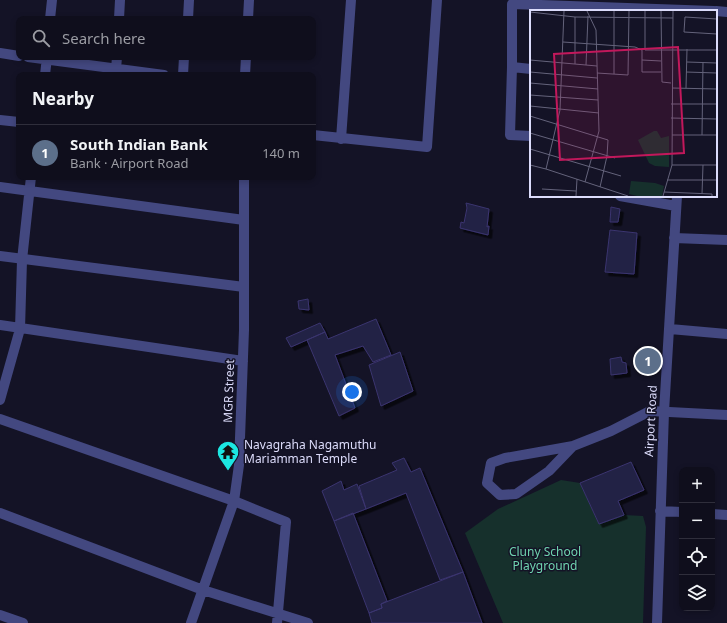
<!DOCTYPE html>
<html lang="en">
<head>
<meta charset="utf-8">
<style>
	:root { --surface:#0f0e1c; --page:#1d1c29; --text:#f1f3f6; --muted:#9b9ca3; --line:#2f2e3b; --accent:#db2777 }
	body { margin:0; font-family:"Noto Sans",sans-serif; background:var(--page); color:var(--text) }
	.controls { position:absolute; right:12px; bottom:12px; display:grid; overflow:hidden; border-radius:8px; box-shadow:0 2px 6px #0003 }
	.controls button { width:36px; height:36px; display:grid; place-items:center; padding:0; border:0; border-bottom:1px solid var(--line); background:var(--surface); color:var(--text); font:20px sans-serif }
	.you { position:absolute; left:352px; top:392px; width:14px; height:14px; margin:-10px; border:3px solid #fff; border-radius:50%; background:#1a73e8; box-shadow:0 0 0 6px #1a73e833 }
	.badge { display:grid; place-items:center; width:26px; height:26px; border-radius:50%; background:var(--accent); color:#fff; font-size:13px; font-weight:700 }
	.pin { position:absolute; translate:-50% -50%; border:2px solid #fff; box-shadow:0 1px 4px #0006 }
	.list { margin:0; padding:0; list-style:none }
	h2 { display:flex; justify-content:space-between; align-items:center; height:52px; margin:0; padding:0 16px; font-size:17px }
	h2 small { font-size:13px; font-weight:400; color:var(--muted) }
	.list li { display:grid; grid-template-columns:26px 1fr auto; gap:12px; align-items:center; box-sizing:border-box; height:56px; padding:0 16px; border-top:1px solid var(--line) }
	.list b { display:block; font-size:15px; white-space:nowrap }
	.list p { margin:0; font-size:13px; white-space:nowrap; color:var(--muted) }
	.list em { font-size:13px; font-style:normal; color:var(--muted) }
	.icon { flex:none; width:22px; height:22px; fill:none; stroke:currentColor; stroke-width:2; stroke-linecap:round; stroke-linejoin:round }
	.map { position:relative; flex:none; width:727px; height:623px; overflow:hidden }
	.search { position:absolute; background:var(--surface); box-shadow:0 2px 6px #0003; left:16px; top:16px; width:300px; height:44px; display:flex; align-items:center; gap:10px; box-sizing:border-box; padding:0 14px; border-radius:8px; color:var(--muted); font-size:15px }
	.panel { position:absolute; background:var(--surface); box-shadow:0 2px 6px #0003; left:16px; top:72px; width:300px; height:108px; border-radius:8px }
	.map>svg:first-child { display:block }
</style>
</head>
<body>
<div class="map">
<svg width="727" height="623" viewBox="0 0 727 623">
	<defs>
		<filter id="shadow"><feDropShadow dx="3.5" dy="3.5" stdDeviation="0" flood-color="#0009"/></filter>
	</defs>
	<rect width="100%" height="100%" fill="#141326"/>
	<path fill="#16302c" d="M 561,480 L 580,483 L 599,524 L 624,515 L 643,516 L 646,527 L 643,623 L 503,623 L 465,533 L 498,509 Z"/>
	<path fill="#242145" stroke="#3a356f" filter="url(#shadow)" d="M 466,203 L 489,209 L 487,227 L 489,226 L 488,235 L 460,228 L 461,222 L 464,223 L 467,208 Z
		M 611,207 L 620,209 L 618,222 L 610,222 Z
		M 610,230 L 637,233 L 634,274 L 605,272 Z
		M 308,299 L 309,310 L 299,309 L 298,301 Z
		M 376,319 L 391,355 L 373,362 L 363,346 L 335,355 L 355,408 L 339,416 L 307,340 L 325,332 L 328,339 Z
		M 320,323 L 325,332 L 291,347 L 286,338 Z
		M 400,352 L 413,391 L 381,406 L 369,365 Z
		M 621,357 L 622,362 L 626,363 L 627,373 L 611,375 L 610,359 Z
		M 404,458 L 411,472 L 420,468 L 463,572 L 440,580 L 406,493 L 366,509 L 359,486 L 397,470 L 392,463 Z
		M 631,462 L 644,490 L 618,501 L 624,515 L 599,524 L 580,483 Z
		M 341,481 L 344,490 L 357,484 L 366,509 L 334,521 L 322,491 Z
		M 353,513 L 387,601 L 381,604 L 382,608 L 369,613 L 334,521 Z
		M 463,572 L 482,623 L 372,623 L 369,613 L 382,608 L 381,604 Z"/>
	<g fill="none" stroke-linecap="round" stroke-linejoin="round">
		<path stroke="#434880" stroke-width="10" d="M 716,11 L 727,12
			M 50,19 L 52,0
			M 119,19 L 120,0
			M 188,19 L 189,0
			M 248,19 L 249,0
			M 0,53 L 19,56
			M 28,57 L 164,75
			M 512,67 L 531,69
			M 116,69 L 117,57
			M 45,75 L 47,57
			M 183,75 L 184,57
			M 245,75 L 246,57
			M 0,120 L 19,122
			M 313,135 L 427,147 L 437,0
			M 531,136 L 510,135 L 512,67 L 512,4 L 714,11
			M 341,139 L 351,0
			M 0,187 L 244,220
			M 620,196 L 676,206
			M 674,238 L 727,240
			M 0,256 L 244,287
			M 0,325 L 243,361
			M 670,329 L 727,334
			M 0,400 L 20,329 L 22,260 L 31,177
			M 0,419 L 234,501 L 286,522 L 277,623
			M 573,446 L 549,471 L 516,494 L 500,495 L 487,483 L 491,463 L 505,458 L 573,446 L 611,431 L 650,411 L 727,415
			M 660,511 L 682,512
			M 0,513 L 203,590 L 308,623
			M 712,514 L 727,515
			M 0,615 L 23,623
			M 191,623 L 234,501 L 239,465 L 244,330 L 244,177
			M 657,623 L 664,412 L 677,196"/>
	</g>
	<defs>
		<g id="temple-pin" transform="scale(1.15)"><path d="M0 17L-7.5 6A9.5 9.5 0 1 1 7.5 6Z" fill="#1ce7e2" stroke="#141326"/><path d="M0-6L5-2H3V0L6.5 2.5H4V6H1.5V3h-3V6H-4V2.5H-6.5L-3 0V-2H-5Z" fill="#111"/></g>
	</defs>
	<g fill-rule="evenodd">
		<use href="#temple-pin" x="228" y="452"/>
	</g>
	<g text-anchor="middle" stroke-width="3" stroke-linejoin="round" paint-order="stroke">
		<g font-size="12" fill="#dcdcfb" stroke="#141326">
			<text transform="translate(229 391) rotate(-88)" y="4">MGR Street</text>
			<text transform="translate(651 421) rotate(-87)" y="4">Airport Road</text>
		</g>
		<g font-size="12" fill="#dcdcfb" stroke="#141326" text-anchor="start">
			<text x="244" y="449">Navagraha Nagamuthu<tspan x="244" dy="14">Mariamman Temple</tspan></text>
		</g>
		<g font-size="12" fill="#6fd4af" stroke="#141326">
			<text x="545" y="556">Cluny School<tspan x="545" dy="14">Playground</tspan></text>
		</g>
	</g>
	<g transform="translate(530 10)">
		<rect width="187" height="187" fill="#141326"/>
		<path d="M 124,121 L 127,121 L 131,128 L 139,126 L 139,157 L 125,156 L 119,153 L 108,130 ZM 101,171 L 125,173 L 134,176 L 132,186 L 107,186 L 99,184 Z" fill="#16302c"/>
		<path fill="none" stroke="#64637b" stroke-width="1" d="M 34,1 L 30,100 L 16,159 L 98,186M 131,1 L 132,72 L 141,73M 0,2 L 45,7 L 143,8M 187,24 L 154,22 L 155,7 L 187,9M 33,32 L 105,37 L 112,40M 112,40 L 112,62 L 131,62M 115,40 L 187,40M 115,40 L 115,1M 187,40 L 187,3M 0,50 L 67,56M 112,50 L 131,51M 157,52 L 187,53M 45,54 L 45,7M 56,55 L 58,6M 0,62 L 67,68M 156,62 L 187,63M 67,63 L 98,65 L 99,1M 84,64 L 84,1M 0,73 L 68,79M 142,78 L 187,79M 156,78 L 157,39M 0,85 L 68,90M 141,94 L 187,94M 0,96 L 69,103M 0,106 L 78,130 L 77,146 L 70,177M 141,108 L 187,109M 0,123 L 85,148M 142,125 L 187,125M 172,125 L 173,52M 0,139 L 91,166M 0,155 L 16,159M 142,155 L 187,155M 137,170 L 187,170M 55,172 L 69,121 L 66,20 L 57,1M 12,179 L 46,181M 134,182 L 182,184 L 182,186M 172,184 L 173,155M 46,186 L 47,169M 133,186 L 142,155 L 143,1"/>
		<path fill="#c2185b" fill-opacity="0.15" stroke="#c2185b" stroke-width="2" d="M 148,37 L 154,143 L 30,150 L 24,44 Z"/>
		<rect width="187" height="187" fill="none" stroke="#dcdcfb" stroke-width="2"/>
	</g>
</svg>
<div class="controls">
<button>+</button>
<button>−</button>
<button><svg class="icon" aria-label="locate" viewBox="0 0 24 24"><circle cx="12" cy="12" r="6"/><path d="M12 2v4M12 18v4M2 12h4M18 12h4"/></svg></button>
<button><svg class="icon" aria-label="layers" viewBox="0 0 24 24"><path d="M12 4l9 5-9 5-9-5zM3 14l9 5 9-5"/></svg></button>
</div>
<div class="you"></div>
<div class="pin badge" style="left:648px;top:361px;background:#5c6f8a">1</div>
<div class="search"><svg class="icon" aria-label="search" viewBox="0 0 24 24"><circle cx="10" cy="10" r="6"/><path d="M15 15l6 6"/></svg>Search here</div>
<section class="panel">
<h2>Nearby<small></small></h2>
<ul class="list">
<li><span class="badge" style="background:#5c6f8a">1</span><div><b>South Indian Bank</b><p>Bank · Airport Road</p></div><em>140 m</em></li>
</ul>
</section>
</div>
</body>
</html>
